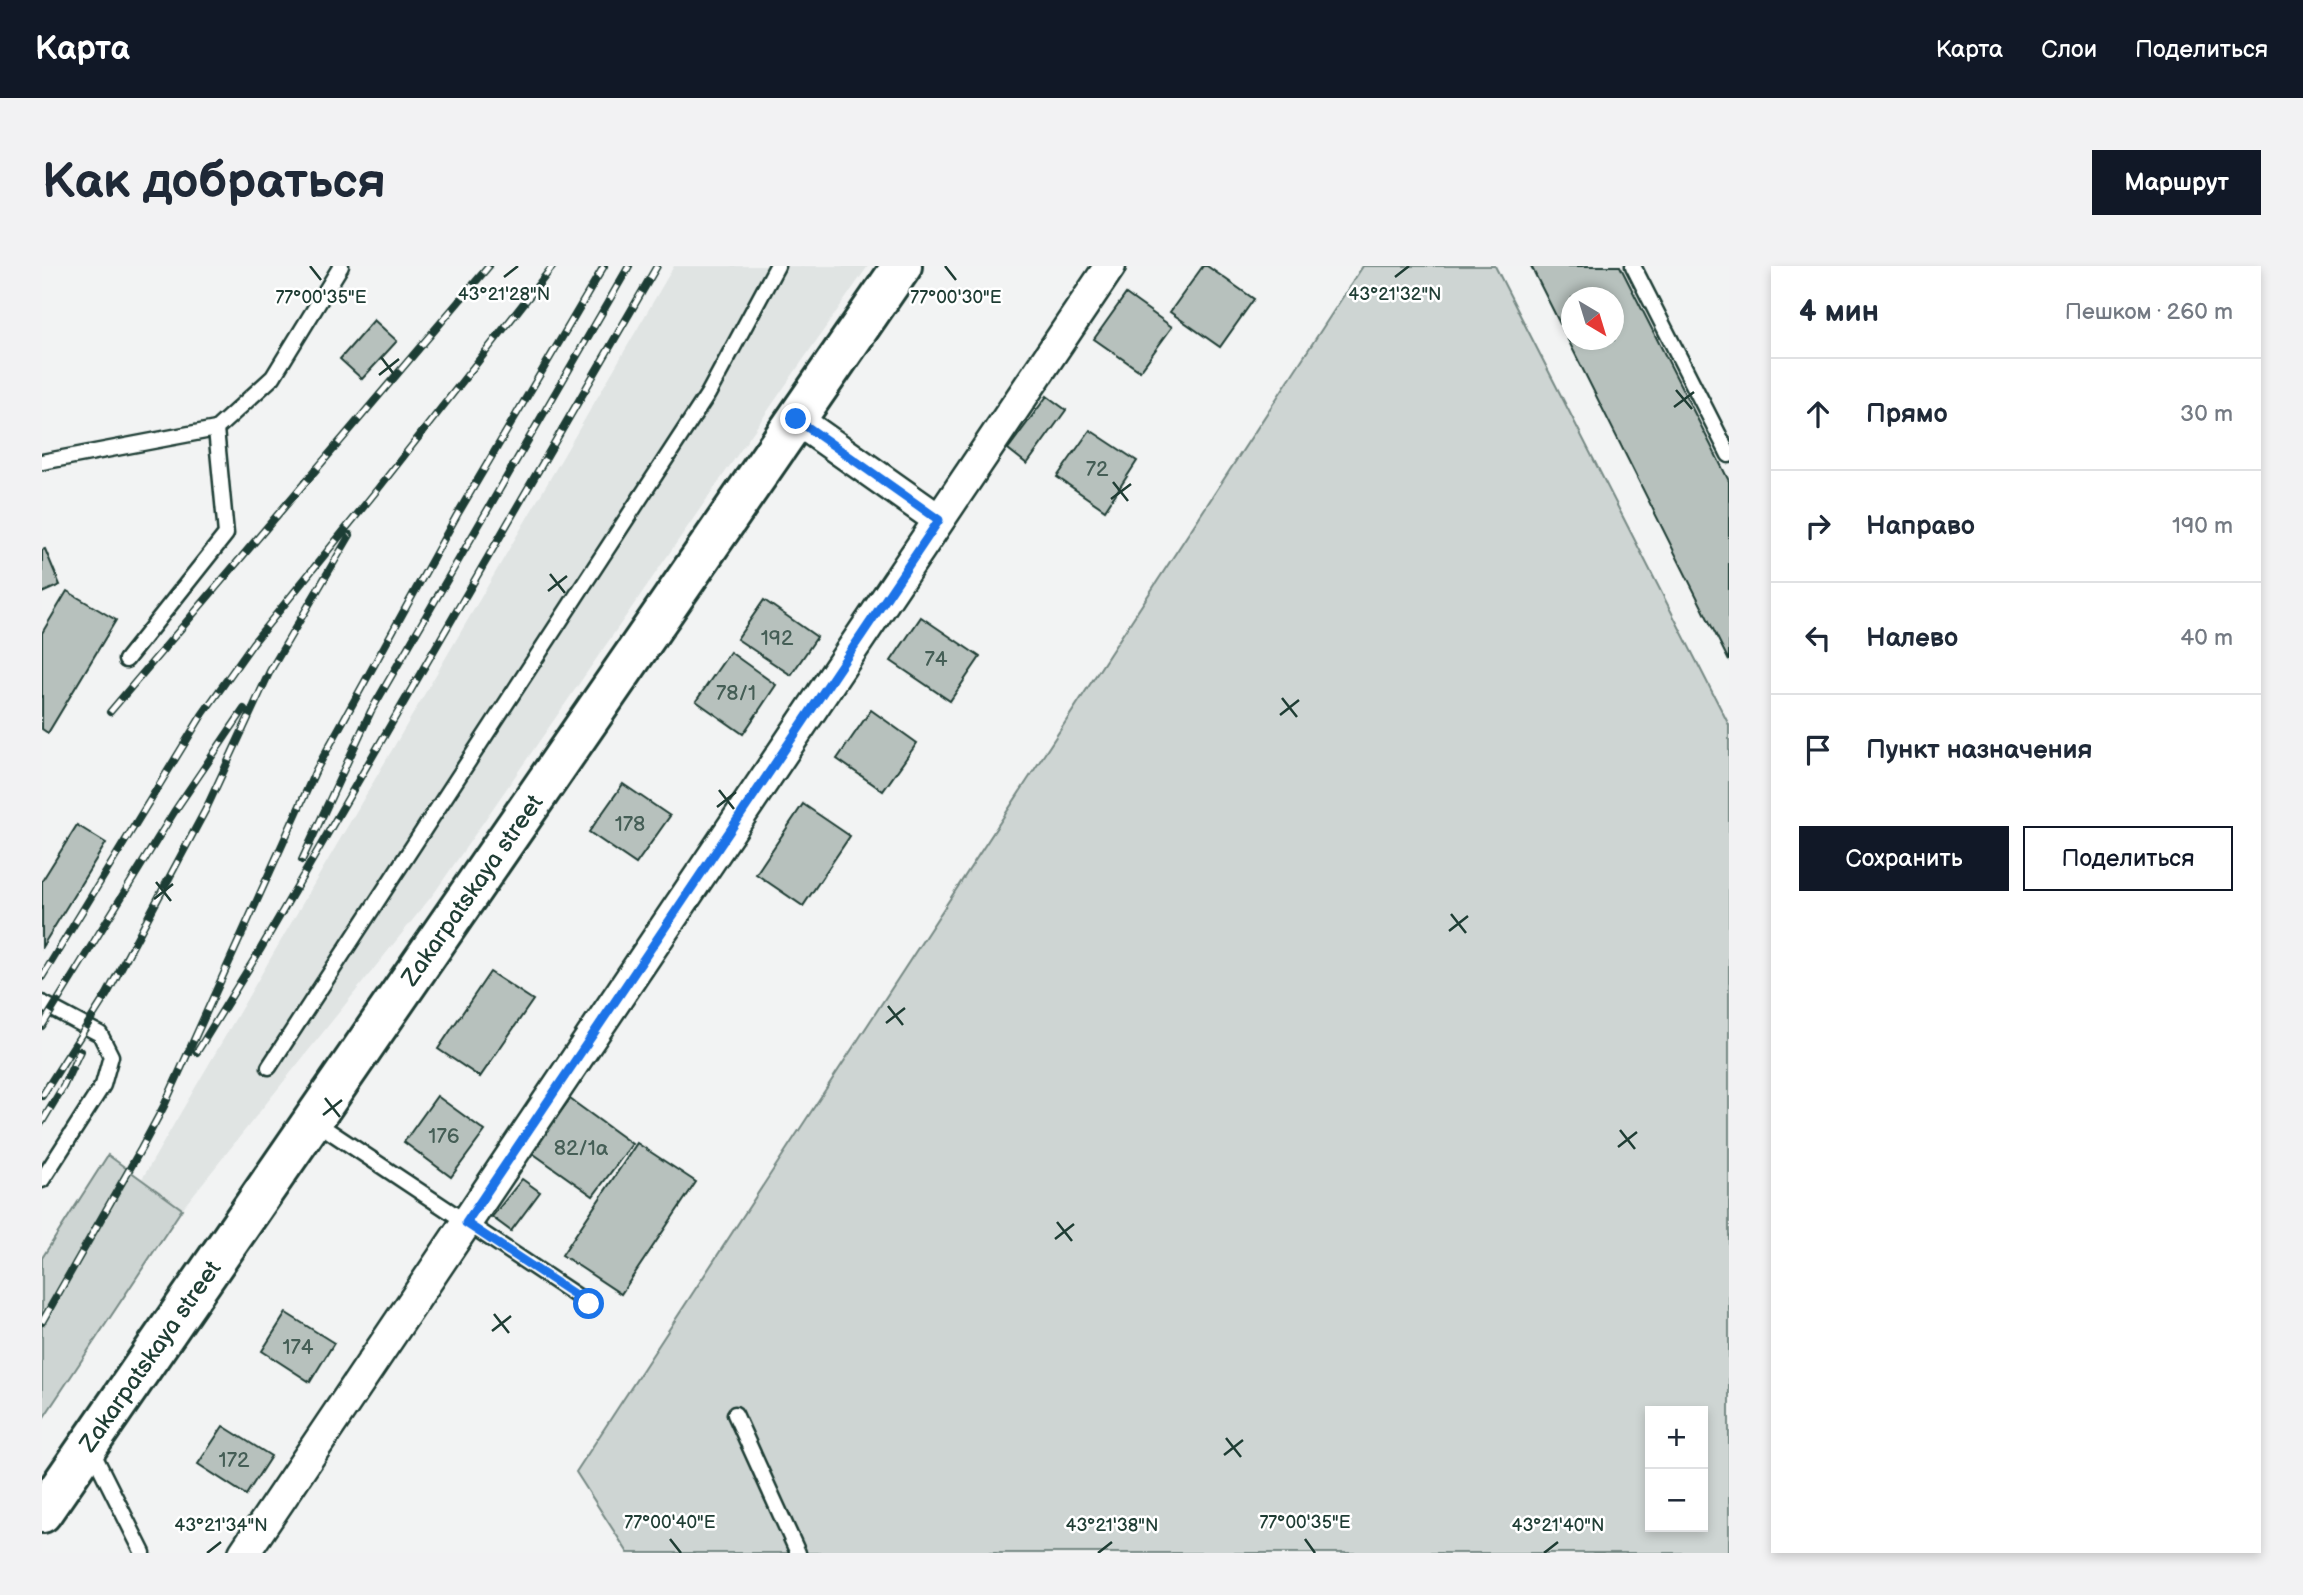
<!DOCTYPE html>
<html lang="ru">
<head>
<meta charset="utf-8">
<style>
	:root { --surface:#fff; --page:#f2f2f3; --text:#1f2937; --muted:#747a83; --line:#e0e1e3; --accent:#111827 }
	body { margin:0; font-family:"Balsamiq Sans",sans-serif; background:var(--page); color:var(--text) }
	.controls { position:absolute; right:21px; bottom:21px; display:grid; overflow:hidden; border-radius:0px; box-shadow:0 4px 10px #0003 }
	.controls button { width:63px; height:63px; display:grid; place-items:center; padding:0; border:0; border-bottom:2px solid var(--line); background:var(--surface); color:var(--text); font:35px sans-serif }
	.compass { position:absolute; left:1519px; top:21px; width:63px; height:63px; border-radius:50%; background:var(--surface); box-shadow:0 4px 10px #0003; rotate:142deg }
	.stop { position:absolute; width:21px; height:21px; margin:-16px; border:5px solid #1a73e8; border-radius:50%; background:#fff }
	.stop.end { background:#1a73e8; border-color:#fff; box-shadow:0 2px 7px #0008 }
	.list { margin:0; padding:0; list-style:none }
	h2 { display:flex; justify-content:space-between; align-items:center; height:91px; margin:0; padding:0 28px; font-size:30px }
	h2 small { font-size:23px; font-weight:400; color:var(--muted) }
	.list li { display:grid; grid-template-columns:46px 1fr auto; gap:21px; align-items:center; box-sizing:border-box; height:112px; padding:0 28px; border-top:2px solid var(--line) }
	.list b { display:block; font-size:26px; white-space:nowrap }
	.list em { font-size:23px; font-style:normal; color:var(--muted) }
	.actions { display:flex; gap:14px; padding:21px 28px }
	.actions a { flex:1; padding:16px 0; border:2px solid var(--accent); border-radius:0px; text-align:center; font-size:24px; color:var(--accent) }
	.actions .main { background:var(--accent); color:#fff }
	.icon { flex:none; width:38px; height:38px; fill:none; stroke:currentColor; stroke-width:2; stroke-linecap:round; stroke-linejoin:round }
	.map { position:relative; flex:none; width:1687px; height:1287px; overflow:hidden; border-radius:0px }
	header { display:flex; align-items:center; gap:42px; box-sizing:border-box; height:98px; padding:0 35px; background:var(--accent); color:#fff }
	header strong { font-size:33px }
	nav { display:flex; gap:38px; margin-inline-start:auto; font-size:24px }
	.intro { display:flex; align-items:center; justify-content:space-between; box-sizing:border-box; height:168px; padding:0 42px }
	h1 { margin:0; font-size:49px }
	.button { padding:18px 32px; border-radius:0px; background:var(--accent); color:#fff; font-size:24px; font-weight:700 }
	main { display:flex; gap:42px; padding:0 42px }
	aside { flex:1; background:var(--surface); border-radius:0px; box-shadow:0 4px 10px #0003 }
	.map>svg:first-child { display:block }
</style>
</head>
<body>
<header>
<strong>Карта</strong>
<nav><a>Карта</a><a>Слои</a><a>Поделиться</a></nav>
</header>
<div class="intro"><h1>Как добраться</h1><a class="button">Маршрут</a></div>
<main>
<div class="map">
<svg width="1687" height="1287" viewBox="0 0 1687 1287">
	<rect width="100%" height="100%" fill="#f2f3f3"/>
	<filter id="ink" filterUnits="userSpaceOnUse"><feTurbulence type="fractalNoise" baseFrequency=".0143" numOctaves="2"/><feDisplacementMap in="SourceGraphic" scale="14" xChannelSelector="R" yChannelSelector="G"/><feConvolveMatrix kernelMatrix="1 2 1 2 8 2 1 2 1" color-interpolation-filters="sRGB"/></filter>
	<g filter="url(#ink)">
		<path fill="#e0e4e3" d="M 632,0 L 826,0 L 393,626 L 140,943 L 100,913 Z"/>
		<path fill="#ced5d3" stroke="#768984" stroke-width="2" fill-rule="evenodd" d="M 1321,0 L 1453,0 L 1687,459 L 1687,1287 L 586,1287 L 534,1206 ZM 1608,1145 L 1661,1145 L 1661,1261 L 1608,1261 Z
			M 66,889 L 140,943 L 0,1154 L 0,992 Z"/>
		<path fill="#b7c1bd" stroke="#1f3d34" stroke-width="2" fill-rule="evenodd" d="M 1161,0 L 1165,0 L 1212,33 L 1178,81 L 1128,46 Z
			M 1489,0 L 1578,0 L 1687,215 L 1687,395 ZM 1530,32 L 1572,32 L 1572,74 L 1530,74 Z
			M 1084,28 L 1130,61 L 1098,105 L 1052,73 Z
			M 332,54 L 355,75 L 320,113 L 298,93 Z
			M 1005,130 L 1024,144 L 985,198 L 966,183 Z
			M 1048,164 L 1095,195 L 1063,244 L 1015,211 Z
			M 3,283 L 18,319 L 0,327 L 0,284 Z
			M 25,325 L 74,354 L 6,467 L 0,463 L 0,367 Z
			M 722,334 L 775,371 L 749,409 L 695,373 Z
			M 879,351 L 938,391 L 908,435 L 849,395 Z
			M 688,386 L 734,419 L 701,468 L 654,435 Z
			M 829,444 L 875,477 L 841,525 L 795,493 Z
			M 581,518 L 628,550 L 594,598 L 547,566 Z
			M 761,538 L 808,570 L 761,640 L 714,608 Z
			M 35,559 L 64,577 L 0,681 L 0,615 Z
			M 448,706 L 491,734 L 438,811 L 396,783 Z
			M 395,830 L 443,865 L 409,911 L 362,876 Z
			M 528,833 L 590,878 L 551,930 L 489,886 Z
			M 595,877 L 654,916 L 579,1028 L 520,989 Z
			M 480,913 L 498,926 L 469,965 L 450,951 Z
			M 244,1047 L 292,1077 L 268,1116 L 220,1085 Z
			M 181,1160 L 229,1190 L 204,1229 L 156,1198 Z"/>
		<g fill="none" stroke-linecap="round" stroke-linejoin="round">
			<g stroke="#1f3d34" stroke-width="19">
				<path id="lane" d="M 1591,0 L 1687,189
					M 0,196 L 174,163 L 231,111 L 299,0
					M 84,394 L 184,268 L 174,163
					M 0,737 L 58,768 L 69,790 L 61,819 L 0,914
					M 227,801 L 666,128 L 735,0
					M 272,855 L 547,1038
					M 693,1148 L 756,1287
					M 49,1183 L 101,1287"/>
			</g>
			<g stroke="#1f3d34" stroke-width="35">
				<path id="street" d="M 754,153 L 897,254
					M 202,1287 L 1068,0"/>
			</g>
			<g stroke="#1f3d34" stroke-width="44">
				<path id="secondary" d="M 0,1247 L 860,0"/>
			</g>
			<use href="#lane" stroke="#fff" stroke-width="14"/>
			<use href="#street" stroke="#fff" stroke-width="30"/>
			<use href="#secondary" stroke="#fff" stroke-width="38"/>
			<g stroke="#1f3d34" stroke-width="8">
				<path id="rail" d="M 68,446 L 447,0
					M 260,594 L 329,445 L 587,0
					M 0,711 L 160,449 L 211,377 L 335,224 L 511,0
					M 0,760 L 132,546 L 202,443
					M 155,786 L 218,684 L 615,0
					M 0,830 L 65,728 L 164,543 L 228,405 L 308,269
					M 0,856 L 21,821 L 38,785
					M 0,1056 L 99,883 L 122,840 L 274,504 L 415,249 L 562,0"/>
			</g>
			<use href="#rail" stroke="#fff" stroke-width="5" stroke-dasharray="16" stroke-linecap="butt"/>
		</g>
	</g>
	<g fill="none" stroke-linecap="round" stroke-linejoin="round" filter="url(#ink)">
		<path stroke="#1a73e8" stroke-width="9" d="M 547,1038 L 424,957 L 897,254 L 754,153"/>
	</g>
	<path fill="none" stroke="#1f3d34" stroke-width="2.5" d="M 268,0 L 279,14M 903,0 L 914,14M 462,11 L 476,0M 1353,11 L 1367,0M 339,91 L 354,111M 337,109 L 357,93M 1634,124 L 1650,143M 1632,141 L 1652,126M 1071,216 L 1086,235M 1069,233 L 1089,218M 508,308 L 523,327M 506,325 L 525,310M 1240,432 L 1255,451M 1238,449 L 1257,434M 677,524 L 692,543M 675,541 L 694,526M 114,616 L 129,635M 112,633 L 131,618M 1409,648 L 1424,667M 1407,665 L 1426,650M 846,740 L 861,759M 844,757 L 863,742M 283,832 L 298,851M 281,849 L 300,834M 1578,864 L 1593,883M 1576,881 L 1595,866M 1015,956 L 1030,975M 1013,973 L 1032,958M 452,1048 L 467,1067M 450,1065 L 469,1050M 1184,1172 L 1199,1191M 1182,1189 L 1201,1174M 628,1273 L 639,1287M 1263,1273 L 1273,1287M 165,1287 L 179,1276M 1056,1287 L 1070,1276M 1502,1287 L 1516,1276"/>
	<g text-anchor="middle" stroke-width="5" stroke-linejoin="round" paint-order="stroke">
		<g font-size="21" fill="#455e56">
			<text x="1055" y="210">72</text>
			<text x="735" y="379">192</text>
			<text x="894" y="400">74</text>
			<text x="694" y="434">78/1</text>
			<text x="588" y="565">178</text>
			<text x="402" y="877">176</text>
			<text x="539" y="889">82/1а</text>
			<text x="256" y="1088">174</text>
			<text x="192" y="1201">172</text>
		</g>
		<g font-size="24" fill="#1f3d34" stroke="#fff">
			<text transform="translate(430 624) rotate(-55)" y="8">Zakarpatskaya street</text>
			<text transform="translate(108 1090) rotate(-55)" y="8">Zakarpatskaya street</text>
		</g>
	</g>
	<g font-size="18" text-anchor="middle" fill="#1f3d34" stroke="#fff" stroke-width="5" stroke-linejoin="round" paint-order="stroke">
		<text x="462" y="34">43°21'28"N</text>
		<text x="1353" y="34">43°21'32"N</text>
		<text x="279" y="37">77°00'35"E</text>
		<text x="914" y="37">77°00'30"E</text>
		<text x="628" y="1262">77°00'40"E</text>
		<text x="1263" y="1262">77°00'35"E</text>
		<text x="179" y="1265">43°21'34"N</text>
		<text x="1070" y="1265">43°21'38"N</text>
		<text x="1516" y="1265">43°21'40"N</text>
	</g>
</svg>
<div class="controls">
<button>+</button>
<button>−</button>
</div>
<svg class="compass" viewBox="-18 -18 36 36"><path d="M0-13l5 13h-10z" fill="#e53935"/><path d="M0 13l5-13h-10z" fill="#747a83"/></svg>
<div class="stop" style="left:547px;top:1038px"></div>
<div class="stop end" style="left:754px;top:153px"></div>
</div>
<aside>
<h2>4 мин<small>Пешком · 260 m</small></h2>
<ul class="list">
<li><svg class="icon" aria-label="ahead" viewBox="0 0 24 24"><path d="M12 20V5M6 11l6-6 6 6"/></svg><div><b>Прямо</b></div><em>30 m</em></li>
<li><svg class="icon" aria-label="right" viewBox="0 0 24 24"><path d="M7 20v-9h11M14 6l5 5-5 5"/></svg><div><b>Направо</b></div><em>190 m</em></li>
<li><svg class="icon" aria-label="left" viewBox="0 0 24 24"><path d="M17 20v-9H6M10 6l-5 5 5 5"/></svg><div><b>Налево</b></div><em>40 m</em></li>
<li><svg class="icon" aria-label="arrive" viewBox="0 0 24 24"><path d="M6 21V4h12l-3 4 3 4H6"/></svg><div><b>Пункт назначения</b></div></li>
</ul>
<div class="actions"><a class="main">Сохранить</a><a>Поделиться</a></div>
</aside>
</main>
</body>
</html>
